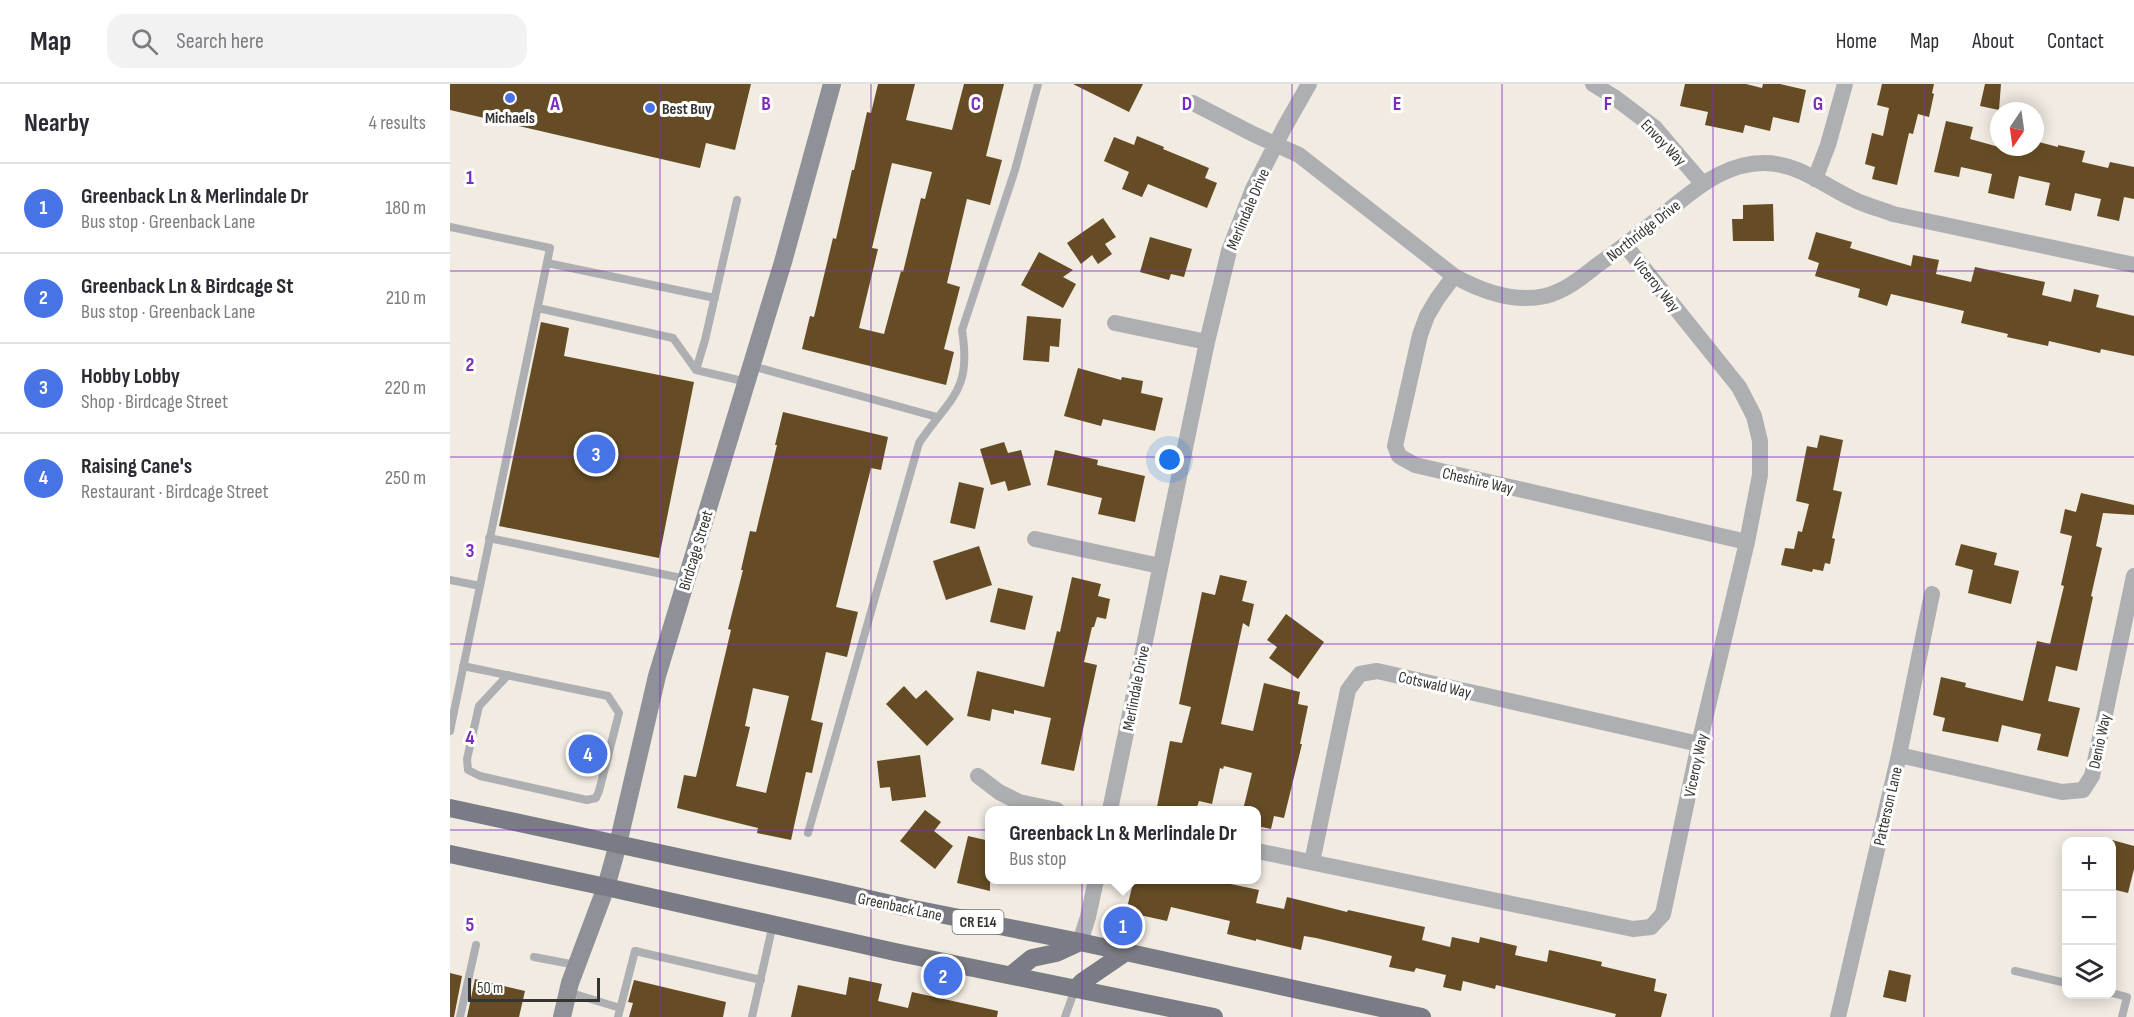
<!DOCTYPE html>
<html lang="en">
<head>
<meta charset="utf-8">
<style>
	:root { --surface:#fff; --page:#f2f2f3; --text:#2b2b33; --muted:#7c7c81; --line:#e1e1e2; --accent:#4773e5 }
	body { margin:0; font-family:"Sofia Sans Condensed",sans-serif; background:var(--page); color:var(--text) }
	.controls { position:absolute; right:18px; bottom:18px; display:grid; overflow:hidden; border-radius:12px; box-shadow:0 3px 15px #0003 }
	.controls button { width:54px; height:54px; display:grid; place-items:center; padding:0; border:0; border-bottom:2px solid var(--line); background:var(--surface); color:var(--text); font:30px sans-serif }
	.compass { position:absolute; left:1540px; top:18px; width:54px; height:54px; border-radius:50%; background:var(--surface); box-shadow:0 3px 15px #0003; rotate:193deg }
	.scale { position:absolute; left:18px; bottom:15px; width:132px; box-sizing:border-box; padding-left:6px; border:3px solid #373531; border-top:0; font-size:16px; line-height:21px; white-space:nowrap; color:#373531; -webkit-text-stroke:4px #fff; paint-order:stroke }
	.you { position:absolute; left:720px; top:376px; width:21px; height:21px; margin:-15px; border:4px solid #fff; border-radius:50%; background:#1a73e8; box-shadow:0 0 0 9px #1a73e833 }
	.badge { display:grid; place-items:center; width:39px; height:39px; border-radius:50%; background:var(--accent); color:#fff; font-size:20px; font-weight:700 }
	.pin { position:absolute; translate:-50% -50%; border:3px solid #fff; box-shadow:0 2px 6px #0006 }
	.popup { position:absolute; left:535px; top:722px; width:276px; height:78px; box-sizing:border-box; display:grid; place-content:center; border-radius:12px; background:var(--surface); filter:drop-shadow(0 2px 4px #0005); font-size:20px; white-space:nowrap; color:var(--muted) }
	.popup b { font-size:22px; color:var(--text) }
	.popup::after { content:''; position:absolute; left:50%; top:100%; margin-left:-12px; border:12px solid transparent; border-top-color:var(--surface) }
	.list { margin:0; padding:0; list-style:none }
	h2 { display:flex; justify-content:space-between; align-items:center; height:78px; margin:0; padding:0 24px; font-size:26px }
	h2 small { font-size:20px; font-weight:400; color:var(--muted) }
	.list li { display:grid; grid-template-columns:39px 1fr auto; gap:18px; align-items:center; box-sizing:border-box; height:90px; padding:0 24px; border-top:2px solid var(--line) }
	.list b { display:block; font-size:22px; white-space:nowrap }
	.list p { margin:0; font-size:20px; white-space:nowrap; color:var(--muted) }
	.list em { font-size:20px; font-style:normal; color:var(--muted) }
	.icon { flex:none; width:33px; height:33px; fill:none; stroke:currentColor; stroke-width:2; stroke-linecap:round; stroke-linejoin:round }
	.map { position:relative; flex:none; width:1684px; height:933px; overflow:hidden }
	header { display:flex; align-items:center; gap:36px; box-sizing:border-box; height:84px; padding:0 30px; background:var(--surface); border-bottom:2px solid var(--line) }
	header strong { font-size:28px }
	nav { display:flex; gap:33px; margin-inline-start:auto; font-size:21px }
	.search { width:420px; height:54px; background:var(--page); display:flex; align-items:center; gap:15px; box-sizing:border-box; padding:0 21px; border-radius:18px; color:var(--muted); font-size:22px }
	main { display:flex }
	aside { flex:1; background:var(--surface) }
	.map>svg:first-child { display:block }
</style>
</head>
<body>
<header>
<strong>Map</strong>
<div class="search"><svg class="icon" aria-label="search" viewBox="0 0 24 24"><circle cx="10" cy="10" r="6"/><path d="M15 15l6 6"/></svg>Search here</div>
<nav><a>Home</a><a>Map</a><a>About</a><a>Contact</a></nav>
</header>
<main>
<aside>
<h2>Nearby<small>4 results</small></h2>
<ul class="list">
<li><span class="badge">1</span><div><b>Greenback Ln &amp; Merlindale Dr</b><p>Bus stop · Greenback Lane</p></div><em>180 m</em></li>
<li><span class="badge">2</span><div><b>Greenback Ln &amp; Birdcage St</b><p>Bus stop · Greenback Lane</p></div><em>210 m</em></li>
<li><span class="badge">3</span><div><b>Hobby Lobby</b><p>Shop · Birdcage Street</p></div><em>220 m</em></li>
<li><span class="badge">4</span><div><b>Raising Cane's</b><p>Restaurant · Birdcage Street</p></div><em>250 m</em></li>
</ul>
</aside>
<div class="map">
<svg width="1684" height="933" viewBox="0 0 1684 933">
	<rect width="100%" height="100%" fill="#f1ebe1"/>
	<path fill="#654c24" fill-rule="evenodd" d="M 0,0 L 301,0 L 285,66 L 256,59 L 250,84 L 0,26 Z
		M 428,0 L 465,0 L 456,36 L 502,46 L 514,0 L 554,0 L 536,72 L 552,76 L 540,121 L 517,115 L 497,199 L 510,203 L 494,265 L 504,268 L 496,301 L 352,265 L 360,232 L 364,233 L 383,154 L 386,155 L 402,86 L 404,86 L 417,28 L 421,29 ZM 442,79 L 482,88 L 475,115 L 471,114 L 453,188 L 451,187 L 434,250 L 409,244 L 428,165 L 422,164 Z
		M 623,0 L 693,0 L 679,28 Z
		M 1235,0 L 1296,0 L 1312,4 L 1313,0 L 1330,0 L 1356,6 L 1349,39 L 1323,33 L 1320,47 L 1295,41 L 1293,49 L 1255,41 L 1258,28 L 1230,22 Z
		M 1432,0 L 1484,0 L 1482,9 L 1484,10 L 1479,33 L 1468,30 L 1463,50 L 1459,49 L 1447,101 L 1422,95 L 1425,83 L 1415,80 L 1422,49 L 1433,52 L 1439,24 L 1427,21 Z
		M 1535,0 L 1551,0 L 1549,26 L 1530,22 Z
		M 1496,37 L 1523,43 L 1520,55 L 1549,63 L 1585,63 L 1585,57 L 1608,63 L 1608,61 L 1635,67 L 1632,78 L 1658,84 L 1660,78 L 1684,83 L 1684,115 L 1674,113 L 1669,137 L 1647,132 L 1651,115 L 1625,109 L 1621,127 L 1595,121 L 1600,99 L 1569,92 L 1564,115 L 1538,109 L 1542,90 L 1511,83 L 1509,93 L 1484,88 Z
		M 687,52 L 714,63 L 713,65 L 759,84 L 755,94 L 767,99 L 757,124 L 698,100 L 692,113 L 672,105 L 679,88 L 654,77 L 664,53 L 684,61 Z
		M 1323,120 L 1324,157 L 1283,157 L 1282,135 L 1293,135 L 1293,121 Z
		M 653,134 L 666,153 L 655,160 L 662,170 L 648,180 L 642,171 L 631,180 L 617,159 Z
		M 1366,148 L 1402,158 L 1400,164 L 1461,182 L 1463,171 L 1489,176 L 1486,190 L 1521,198 L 1525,183 L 1595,198 L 1592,211 L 1621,218 L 1624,205 L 1649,211 L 1646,223 L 1684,232 L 1684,272 L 1651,265 L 1650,269 L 1599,257 L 1598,262 L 1557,253 L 1558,250 L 1511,239 L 1514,227 L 1441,210 L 1437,222 L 1408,213 L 1410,205 L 1365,192 L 1369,179 L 1358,175 Z
		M 700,153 L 742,165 L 734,193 L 721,190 L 719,196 L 690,188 Z
		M 589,168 L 623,186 L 613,193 L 626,200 L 613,224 L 571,201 Z
		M 577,232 L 611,235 L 609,263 L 600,262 L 599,278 L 573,276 Z
		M 91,238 L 119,244 L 114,272 L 244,298 L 209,474 L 49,442 Z
		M 628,284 L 671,296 L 672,293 L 693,297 L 691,309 L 713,314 L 705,347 L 653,335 L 651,342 L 614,332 Z
		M 333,328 L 438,353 L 431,386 L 421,384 L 386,523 L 408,528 L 397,573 L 376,568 L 361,636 L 373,639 L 362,689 L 356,688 L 341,756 L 307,749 L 308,744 L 227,724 L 234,691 L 246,693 L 281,546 L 278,545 L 293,486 L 291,486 L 300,447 L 306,448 L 327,361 L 325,361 ZM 303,604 L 339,612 L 316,709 L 286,702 L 300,643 L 295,642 Z
		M 1370,351 L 1393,356 L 1383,406 L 1392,408 L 1382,454 L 1385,455 L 1380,480 L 1375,479 L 1373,487 L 1363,485 L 1362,488 L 1331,481 L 1335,464 L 1344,465 L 1348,447 L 1352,448 L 1359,420 L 1346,417 L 1357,362 L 1367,364 Z
		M 554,358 L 558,369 L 571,366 L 581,401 L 558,407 L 555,397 L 541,401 L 530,365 Z
		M 605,366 L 648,376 L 647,381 L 695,392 L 685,438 L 648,430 L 652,414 L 597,401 Z
		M 509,398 L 534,404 L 525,445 L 500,439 Z
		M 1631,409 L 1684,421 L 1684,431 L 1653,429 L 1646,462 L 1652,464 L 1641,512 L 1643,513 L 1627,587 L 1606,582 L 1598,617 L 1630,624 L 1618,673 L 1587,666 L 1591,650 L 1552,641 L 1548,658 L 1492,647 L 1495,634 L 1483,631 L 1491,593 L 1516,599 L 1515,603 L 1573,617 L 1587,557 L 1600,560 L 1614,502 L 1611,501 L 1622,452 L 1610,449 L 1615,425 L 1626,428 Z
		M 1511,460 L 1547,469 L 1544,481 L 1569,487 L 1561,520 L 1518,509 L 1523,486 L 1505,481 Z
		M 529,462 L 542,501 L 496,516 L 483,477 Z
		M 770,491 L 797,497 L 792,517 L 804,520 L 799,543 L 793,539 L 771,640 L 803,647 L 814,599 L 850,608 L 848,620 L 858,622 L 850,660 L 852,660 L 834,734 L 824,732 L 821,745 L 807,742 L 807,726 L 793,726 L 802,689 L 774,682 L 773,685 L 770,684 L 762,720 L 749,717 L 746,726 L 723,726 L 707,723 L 720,657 L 732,659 L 741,623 L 729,620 L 752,508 L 765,511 Z
		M 622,493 L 651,500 L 648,512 L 660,515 L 656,535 L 647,533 L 644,543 L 642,543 L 634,578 L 647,581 L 624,687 L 591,680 L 601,634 L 564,626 L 564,630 L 542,625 L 540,637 L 517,632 L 527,587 L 594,603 L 607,547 L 610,548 Z
		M 548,504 L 583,512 L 575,546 L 540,538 Z
		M 836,530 L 874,558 L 848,595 L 819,574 L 827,563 L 817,556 Z
		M 454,602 L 466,615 L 476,606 L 504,635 L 477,662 L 436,620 Z
		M 470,671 L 476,713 L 442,717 L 440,703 L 430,704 L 427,677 Z
		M 475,726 L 491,738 L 484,747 L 503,762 L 485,785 L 450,757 Z
		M 518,752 L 540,757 L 540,807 L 507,799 Z
		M 1662,756 L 1684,762 L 1684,785 L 1678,809 L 1662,805 Z
		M 684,795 L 757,795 L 809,806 L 806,819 L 834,825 L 837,813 L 897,828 L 898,826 L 975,843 L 972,856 L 1000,863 L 1002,853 L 1029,859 L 1030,853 L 1067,862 L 1065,871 L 1097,878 L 1099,866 L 1152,878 L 1151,882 L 1206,895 L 1204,907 L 1217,910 L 1211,933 L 1165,933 L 1166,930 L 1046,901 L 1045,905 L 1013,897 L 1011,907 L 993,903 L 996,891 L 966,884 L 964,888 L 939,883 L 942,872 L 866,854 L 854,852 L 851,866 L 806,855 L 806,857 L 777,850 L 780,837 L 721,823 L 717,837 L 676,828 Z
		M 1439,886 L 1461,891 L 1456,918 L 1433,913 Z
		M 0,889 L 12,892 L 4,933 L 0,933 Z
		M 399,893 L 432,900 L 428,917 L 458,924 L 462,908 L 548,927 L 547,933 L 341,933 L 348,901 L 396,911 Z
		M 25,895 L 75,907 L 69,933 L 17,933 Z
		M 184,896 L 276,918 L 273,933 L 179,933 L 183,919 L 178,918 Z"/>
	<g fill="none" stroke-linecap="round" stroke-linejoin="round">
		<path stroke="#adafb3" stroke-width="8" d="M 0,143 L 100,164 L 0,647
			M 97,179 L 265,214
			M 88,224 L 223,254 L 246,286 L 297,298
			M 302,282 L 487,333
			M 246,286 L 255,256 L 287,116
			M 39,454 L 236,495
			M 0,496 L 30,502
			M 13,582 C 61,592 109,602 158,612 L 169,629 L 149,707 L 146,714 L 137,716 L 30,692 L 18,686 L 17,675 L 29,622 L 58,591
			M 358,749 L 469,359 C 500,313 522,308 512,246 L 565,86 L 588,0
			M 84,873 L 126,881
			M 1565,887 L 1616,899
			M 118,908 L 170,924
			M 1662,909 L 1677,913 L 1672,933
			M 10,933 L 26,861
			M 168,933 L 185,867 L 311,896
			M 302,933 L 323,840
			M 615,933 L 625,905"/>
		<path stroke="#adafb3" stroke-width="16" d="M 1143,0 L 1164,13 L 1205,44 L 1252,99
			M 743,19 L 803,50 L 849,71 L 1004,192 C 1031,207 1064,219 1095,212 C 1115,207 1131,194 1146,182 C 1175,162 1202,140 1229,118 C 1254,98 1280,79 1314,79 C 1349,79 1374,102 1405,116 C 1417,122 1431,125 1443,130 L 1684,181
			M 1365,95 L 1378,61 L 1395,0
			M 1004,192 L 987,215 L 977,232 L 970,251 L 945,362 L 949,372 L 965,381 L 1297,458
			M 665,239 L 757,258
			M 585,455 L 710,482
			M 1449,671 L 1612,708 L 1633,706 L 1642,692 L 1684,492
			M 528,692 L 549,708 L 569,718 L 607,726
			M 660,726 L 757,258 L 779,167 L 803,105 L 834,44 L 859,0
			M 807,767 L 1183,845 L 1201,843 L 1213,830 L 1249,660 L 1297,458 L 1310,391 L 1310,357 L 1304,332 L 1289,303 L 1175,161
			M 862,778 L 898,606 L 910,590 L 927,587 L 1249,660
			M 630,858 L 638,833 L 646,796
			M 1388,933 L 1449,671 L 1482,510"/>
		<path stroke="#8e9198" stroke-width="18" d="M 112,933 L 120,899 L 156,803 L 168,760 L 207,592 L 333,178 L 382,0"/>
		<path stroke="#797c84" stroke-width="18" d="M 0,724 L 380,806 L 454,823 L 630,858 L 972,933
			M 0,770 L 156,803 L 445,868 L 764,933
			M 561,891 L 582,874 L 606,869 L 630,858
			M 625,905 L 632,898 L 676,868"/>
	</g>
	<path fill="none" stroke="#7b2cbf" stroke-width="1.5" stroke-opacity="0.55" d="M 210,0 L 210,933M 421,0 L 421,933M 632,0 L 632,933M 842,0 L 842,933M 1052,0 L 1052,933M 1263,0 L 1263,933M 1474,0 L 1474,933M 0,187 L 1684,187M 0,373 L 1684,373M 0,560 L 1684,560M 0,746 L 1684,746"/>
	<g fill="#4773e5" stroke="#fff" stroke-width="2">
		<circle cx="60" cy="14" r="6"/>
		<circle cx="200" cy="24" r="6"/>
	</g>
	<g text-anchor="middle" stroke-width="6" stroke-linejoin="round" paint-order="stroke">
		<rect fill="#fff" stroke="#73726f" stroke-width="1.5" x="502.5" y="826" width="51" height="24" rx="4.5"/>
		<g font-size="15" font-weight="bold" fill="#373531">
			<text x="528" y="843">CR E14</text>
		</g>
		<g font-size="16" font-weight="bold" fill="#373531" stroke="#fff" text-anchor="start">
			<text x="212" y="30">Best Buy</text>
			<text x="60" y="39" text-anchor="middle">Michaels</text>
		</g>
		<g font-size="16" fill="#373531" stroke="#fff">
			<text transform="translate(1214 58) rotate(46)" y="6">Envoy Way</text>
			<text transform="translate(797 125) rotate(-67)" y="6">Merlindale Drive</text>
			<text transform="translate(1193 146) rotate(-38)" y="6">Northridge Drive</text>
			<text transform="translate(1207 200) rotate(51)" y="6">Viceroy Way</text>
			<text transform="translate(1028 396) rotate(13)" y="6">Cheshire Way</text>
			<text transform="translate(245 466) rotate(-73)" y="6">Birdcage Street</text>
			<text transform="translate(985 600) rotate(13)" y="6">Cotswald Way</text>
			<text transform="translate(685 604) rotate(-79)" y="6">Merlindale Drive</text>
			<text transform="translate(1649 657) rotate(-78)" y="6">Denio Way</text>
			<text transform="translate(1245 681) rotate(-78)" y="6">Viceroy Way</text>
			<text transform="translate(1437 722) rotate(-77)" y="6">Patterson Lane</text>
			<text transform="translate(450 822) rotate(12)" y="6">Greenback Lane</text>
		</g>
	</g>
	<g font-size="20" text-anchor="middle" font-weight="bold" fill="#7b2cbf" stroke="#fff" stroke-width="6" stroke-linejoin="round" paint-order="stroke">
		<text x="105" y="26">A</text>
		<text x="316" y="26">B</text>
		<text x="526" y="26">C</text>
		<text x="737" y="26">D</text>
		<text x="947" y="26">E</text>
		<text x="1158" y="26">F</text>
		<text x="1368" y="26">G</text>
		<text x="20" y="100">1</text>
		<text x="20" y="287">2</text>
		<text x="20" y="473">3</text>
		<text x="20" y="660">4</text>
		<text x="20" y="847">5</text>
	</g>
</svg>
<div class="controls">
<button>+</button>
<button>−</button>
<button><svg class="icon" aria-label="layers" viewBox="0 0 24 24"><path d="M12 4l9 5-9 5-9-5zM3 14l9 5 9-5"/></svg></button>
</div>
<svg class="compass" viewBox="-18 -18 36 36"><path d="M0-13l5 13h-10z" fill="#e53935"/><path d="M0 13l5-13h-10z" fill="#7c7c81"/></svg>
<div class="scale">50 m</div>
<div class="you"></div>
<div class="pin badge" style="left:673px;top:842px">1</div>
<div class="popup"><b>Greenback Ln &amp; Merlindale Dr</b>Bus stop</div>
<div class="pin badge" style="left:493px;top:892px">2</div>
<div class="pin badge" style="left:146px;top:370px">3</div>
<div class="pin badge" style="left:138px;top:670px">4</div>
</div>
</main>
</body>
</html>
